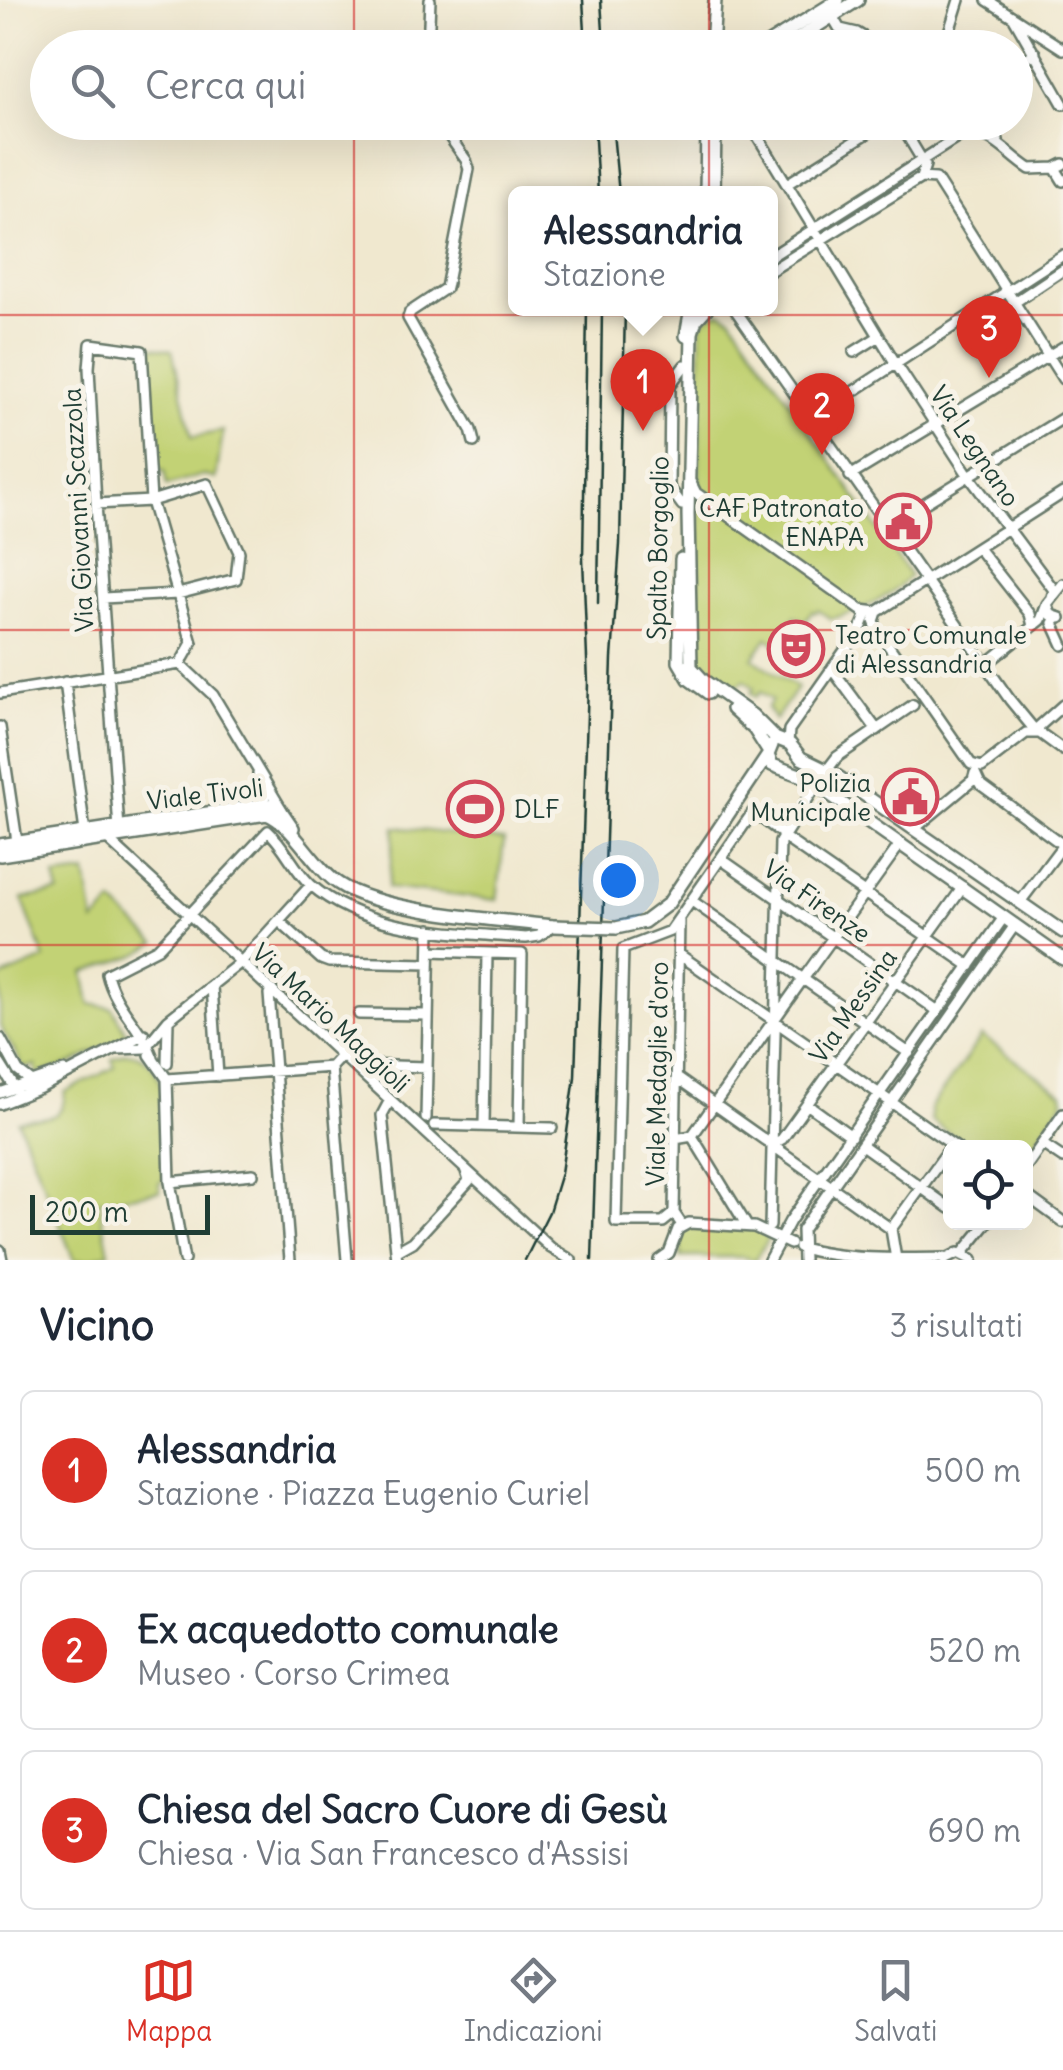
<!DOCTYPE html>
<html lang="it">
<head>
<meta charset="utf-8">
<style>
	:root { --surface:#fff; --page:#f6f6f7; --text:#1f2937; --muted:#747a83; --line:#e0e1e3; --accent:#d93025 }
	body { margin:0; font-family:Delius,sans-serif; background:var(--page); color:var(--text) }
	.controls { position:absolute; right:30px; bottom:30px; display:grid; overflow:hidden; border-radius:15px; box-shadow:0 10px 40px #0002 }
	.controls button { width:90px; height:90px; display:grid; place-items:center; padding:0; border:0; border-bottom:2px solid var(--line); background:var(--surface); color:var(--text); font:50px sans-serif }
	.scale { position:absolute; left:30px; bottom:25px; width:180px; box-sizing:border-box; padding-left:10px; border:5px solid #1f3d34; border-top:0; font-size:28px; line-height:35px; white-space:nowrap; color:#1f3d34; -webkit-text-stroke:8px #f7f3e8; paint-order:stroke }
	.you { position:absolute; left:618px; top:880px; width:35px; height:35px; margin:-25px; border:8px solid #fff; border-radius:50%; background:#1a73e8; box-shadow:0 0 0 15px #1a73e833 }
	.badge { display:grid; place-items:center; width:65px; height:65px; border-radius:50%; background:var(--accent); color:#fff; font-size:32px; font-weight:700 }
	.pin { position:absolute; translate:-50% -82px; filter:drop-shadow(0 2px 5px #0008) }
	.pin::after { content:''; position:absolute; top:52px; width:35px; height:30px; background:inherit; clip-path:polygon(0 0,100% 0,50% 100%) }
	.popup { position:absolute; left:508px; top:186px; width:270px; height:130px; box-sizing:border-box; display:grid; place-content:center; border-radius:15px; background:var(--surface); filter:drop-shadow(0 2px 8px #0005); font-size:32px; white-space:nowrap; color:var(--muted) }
	.popup b { font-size:38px; color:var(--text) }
	.popup::after { content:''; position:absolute; left:50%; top:100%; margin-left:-20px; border:20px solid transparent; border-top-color:var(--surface) }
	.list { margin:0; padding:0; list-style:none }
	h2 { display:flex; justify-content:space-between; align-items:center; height:130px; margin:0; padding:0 40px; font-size:42px }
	h2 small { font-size:32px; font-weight:400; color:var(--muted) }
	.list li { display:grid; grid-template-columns:65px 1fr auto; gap:30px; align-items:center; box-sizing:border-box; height:160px; margin:0 20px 20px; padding:0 20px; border:2px solid var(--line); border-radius:15px }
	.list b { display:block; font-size:38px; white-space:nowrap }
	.list p { margin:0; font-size:32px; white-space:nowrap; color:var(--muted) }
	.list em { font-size:32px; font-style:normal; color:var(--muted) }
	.icon { flex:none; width:55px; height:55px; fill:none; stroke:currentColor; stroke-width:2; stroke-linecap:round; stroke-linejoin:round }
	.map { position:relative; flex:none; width:1063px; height:1260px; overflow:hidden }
	.search { position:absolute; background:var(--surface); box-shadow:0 10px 40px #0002; left:30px; right:30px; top:30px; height:110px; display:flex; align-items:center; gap:25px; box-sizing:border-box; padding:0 35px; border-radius:55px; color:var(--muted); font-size:38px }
	.sheet { height:670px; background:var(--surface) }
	nav { display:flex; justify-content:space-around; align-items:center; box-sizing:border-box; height:140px; border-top:2px solid var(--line); background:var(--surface); font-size:28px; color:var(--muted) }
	nav a { display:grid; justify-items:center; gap:5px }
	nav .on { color:var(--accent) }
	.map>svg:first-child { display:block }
</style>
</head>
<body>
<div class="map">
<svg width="1063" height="1260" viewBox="0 0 1063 1260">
	<rect width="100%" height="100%" fill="#f7f3e8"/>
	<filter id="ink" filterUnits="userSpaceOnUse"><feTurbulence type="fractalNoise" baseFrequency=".01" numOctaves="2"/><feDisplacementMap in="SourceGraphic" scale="20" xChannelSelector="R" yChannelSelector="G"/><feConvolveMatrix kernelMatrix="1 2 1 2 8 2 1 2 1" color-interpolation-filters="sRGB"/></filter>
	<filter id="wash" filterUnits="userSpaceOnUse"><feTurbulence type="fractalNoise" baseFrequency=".0048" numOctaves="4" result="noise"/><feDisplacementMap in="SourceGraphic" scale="40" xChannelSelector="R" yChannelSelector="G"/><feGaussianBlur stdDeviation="2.25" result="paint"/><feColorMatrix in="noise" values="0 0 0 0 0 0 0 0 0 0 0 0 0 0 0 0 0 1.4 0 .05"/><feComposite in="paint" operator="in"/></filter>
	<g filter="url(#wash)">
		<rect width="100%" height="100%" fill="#f0e8cf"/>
		<path fill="#c2d274" stroke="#708854" stroke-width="2.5" d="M 721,312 L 732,318 L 910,576 C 889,599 860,611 831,619 L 818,610 L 815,613 L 812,611 L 805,621 L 795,616 L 784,632 L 786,637 L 782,635 L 775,643 L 767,638 L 753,658 L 797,688 L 775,720 L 767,708 L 772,700 L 760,692 L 756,697 L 751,693 L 754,688 L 744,680 L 738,686 L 731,682 L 724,691 L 704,674 L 697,653 L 701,326 L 708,316 Z
			M 148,346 L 172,350 L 192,437 L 223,431 L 216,479 L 203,475 L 167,486 L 164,471 L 157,470 Z
			M 395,827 L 504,840 L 497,900 L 388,888 Z
			M 86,873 L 94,922 L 113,903 L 156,943 L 137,955 L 84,972 L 90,1004 L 112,1008 L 128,1036 L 68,1065 L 36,1075 L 36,1065 L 24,1068 L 0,1026 L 0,978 L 45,959 L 22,899 L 59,892 L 55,877 Z
			M 982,1036 L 1063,1094 L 1063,1102 L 1026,1155 L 1026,1148 L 968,1147 L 931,1120 L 931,1107 Z
			M 126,1053 C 178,1056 163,1142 164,1180 L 159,1183 L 160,1191 L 99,1201 L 109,1253 L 88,1260 L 74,1260 L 18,1121 C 40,1114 63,1128 65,1092 L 115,1067 L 112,1059 Z
			M 684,1225 L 754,1228 L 767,1236 L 767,1240 L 755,1260 L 743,1257 L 681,1257 L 679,1229 Z"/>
	</g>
	<g filter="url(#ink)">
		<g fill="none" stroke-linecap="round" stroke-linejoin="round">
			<path stroke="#c6c6b0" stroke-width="9" stroke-dasharray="9 4.5" stroke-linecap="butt" d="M 986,656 L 989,653"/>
			<g stroke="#68796a" stroke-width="14">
				<path id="minor" d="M 987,0 L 1063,49
					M 832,16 L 851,48
					M 1014,18 L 1063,104
					M 840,29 L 857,33 L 882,48
					M 428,48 L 430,0
					M 944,48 L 959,0
					M 1016,65 L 1035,53
					M 439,122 L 466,160 L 469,169 L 446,288 L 410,312 L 408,318 L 471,430 L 474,442
					M 749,122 L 896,364 L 969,476 L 1054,590 L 1052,597
					M 899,122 L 925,165 L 921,178
					M 989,122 L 998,140
					M 911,142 L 918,122
					M 1063,164 L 1055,168 L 1063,181
					M 787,184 L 885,122
					M 770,257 L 963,134 C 994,131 1006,154 1030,169 L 1055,168
					M 770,271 L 921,178 L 936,179 L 1063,379
					M 1012,304 L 1063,270
					M 734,308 L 1010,700 L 1033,728 L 1063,750
					M 854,352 L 878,337
					M 811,419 L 1063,255
					M 850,476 L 1063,347
					M 691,483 L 696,493 L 861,610 L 877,612
					M 96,504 L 151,501 L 207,484 L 239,552 L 236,579 L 178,594 L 103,598
					M 682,505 L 669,487 L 670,385 L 685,365
					M 886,527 L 1063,418
					M 978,548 L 1030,614 L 1033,626
					M 877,612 L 874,621 L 877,629 L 971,764 L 982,767 L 1026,733 L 1039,733
					M 877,612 L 1063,493
					M 1057,618 L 1053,623 L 1063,645
					M 1060,618 L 1051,615 L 1047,604 L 1063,584
					M 990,661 L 1041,620 L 1047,604
					M 832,669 L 877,730
					M 65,682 L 85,832
					M 0,693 L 180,664 L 213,695 L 282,810
					M 0,727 L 18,848
					M 1035,730 L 1063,705
					M 788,743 L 789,730 L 862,626 L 866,616 L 863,612
					M 827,770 L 837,757 L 913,705
					M 975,773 L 980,784 L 1063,845
					M 258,774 L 267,807
					M 119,829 L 96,504 L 89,368 L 91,344 L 142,351 L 151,501 L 192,643 L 180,664
					M 914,829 L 973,780 L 975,773
					M 104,836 L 551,1248 L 571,1260
					M 782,836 L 970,966
					M 901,843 L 803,979 L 909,1053
					M 721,859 L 938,1011
					M 1020,902 L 1063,845
					M 279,921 L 321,959 L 329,962 L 429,964
					M 679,921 L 674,1213 L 682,1225
					M 430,951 L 522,954 L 519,1126
					M 680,955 L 957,1148
					M 212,986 L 218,1076
					M 272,990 L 269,994 L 290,1260
					M 359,1014 L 427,1015
					M 0,1038 L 18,1071 L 31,1081
					M 117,1049 L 145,1048 L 168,1020 L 241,962 L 311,885
					M 150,1055 L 167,1079 L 170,1182 L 184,1260
					M 342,1055 L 331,1067 L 347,1260
					M 153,1058 C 142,1027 115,1008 107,974 L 158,948 L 268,831 C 285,846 294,870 311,885 C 367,934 456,932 526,938 L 539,936 L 553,926
					M 167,1063 L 168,1020
					M 0,1064 L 17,1091
					M 357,1069 L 361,1065 L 427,1067
					M 677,1078 L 891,1229 L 896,1259
					M 167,1079 L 331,1067
					M 0,1093 L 64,1071
					M 390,1100 L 382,1115 L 397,1260
					M 0,1104 L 40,1088 L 144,1034
					M 807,1104 L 851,1136
					M 426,1118 L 430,929
					M 434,1125 L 552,1128
					M 484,1125 L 487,953
					M 692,1136 L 747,1226
					M 675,1139 L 692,1136 L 803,979 L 692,901
					M 1042,1144 L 1063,1158
					M 772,1145 L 782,1139 L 963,887
					M 862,1145 L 950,1208
					M 1026,1167 L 1063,1114
					M 170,1182 L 253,1174
					M 1026,1195 L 1063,1222
					M 674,1213 L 663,1222 L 616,1222 L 623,949 L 670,931 L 753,812 L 783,834
					M 770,1226 L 780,842 L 816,786
					M 891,1229 L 952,1145
					M 799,1247 C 839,1260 900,1259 944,1258
					M 0,1250 L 2,1260
					M 397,1251 L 413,1242 L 469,1181 L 466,1171
					M 962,1254 L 988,1222
					M 659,1260 L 669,1253 L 678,1229 L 689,1223 L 754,1227 L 790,1244
					M 769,1260 L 790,1221 L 1004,917
					M 803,1260 L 802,1230 L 1015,925
					M 944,1260 L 958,1253 L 972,1260"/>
			</g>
			<g stroke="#68796a" stroke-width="16">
				<path id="major" d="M 712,48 L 715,0
					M 761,48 L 838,0
					M 783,48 L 858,0
					M 706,194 L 707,122
					M 714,194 L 715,122
					M 707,308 L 696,320 L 692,333 L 688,514 L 691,667 L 703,680 L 752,715 L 775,738 L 790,744 L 801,758 L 834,774 L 1063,932
					M 686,336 L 691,308
					M 681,559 L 679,662 L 689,679 L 708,693
					M 732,709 L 754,729 L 768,751
					M 772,745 L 768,755 L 772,765 L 805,777 L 1063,959
					M 0,845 L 266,804 L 280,809 L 293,828
					M 0,855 L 267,814 C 293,824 313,867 339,884 C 380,912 500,920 553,926
					M 616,928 L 644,922 L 668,904 L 768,755"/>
			</g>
			<use href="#minor" stroke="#fff" stroke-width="9"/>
			<use href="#major" stroke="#fff" stroke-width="11"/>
			<path stroke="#1f3d34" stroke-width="2.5" d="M 583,0 L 586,48
				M 601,0 L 604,48
				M 594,122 L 598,194
				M 612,122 L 619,194
				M 598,603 L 602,308
				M 525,1260 L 549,1212 L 561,1173 L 575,1077 L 588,683 L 583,559 L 587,308
				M 592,1260 L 612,658 L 620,544 L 625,308"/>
			<g stroke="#68796a" stroke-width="16" stroke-linecap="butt">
				<path id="major-bridge" d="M 553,926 L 616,928"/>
			</g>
			<use href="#major-bridge" stroke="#fff" stroke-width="11"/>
		</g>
	</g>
	<path fill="none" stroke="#d62828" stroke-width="2.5" stroke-opacity="0.55" d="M 354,0 L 354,48M 709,0 L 709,48M 354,122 L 354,1260M 709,122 L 709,1260M 0,315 L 1063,315M 0,630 L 1063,630M 0,945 L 1063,945"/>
	<defs>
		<g id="civic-ring" transform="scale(2.875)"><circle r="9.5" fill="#f7f3e8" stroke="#d1495b" stroke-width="1.5"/><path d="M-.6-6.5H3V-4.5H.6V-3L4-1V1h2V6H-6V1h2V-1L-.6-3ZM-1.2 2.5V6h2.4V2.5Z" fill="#d1495b"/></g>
		<g id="theatre-ring" transform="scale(2.875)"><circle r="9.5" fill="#f7f3e8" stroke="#d1495b" stroke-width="1.5"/><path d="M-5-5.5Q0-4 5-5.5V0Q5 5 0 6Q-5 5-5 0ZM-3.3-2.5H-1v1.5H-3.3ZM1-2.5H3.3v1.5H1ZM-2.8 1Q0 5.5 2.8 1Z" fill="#d1495b"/></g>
		<g id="stadium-ring" transform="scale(2.875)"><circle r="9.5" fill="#f7f3e8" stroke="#d1495b" stroke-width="1.5"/><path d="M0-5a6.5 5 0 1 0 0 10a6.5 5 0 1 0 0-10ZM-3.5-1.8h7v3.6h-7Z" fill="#d1495b"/></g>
	</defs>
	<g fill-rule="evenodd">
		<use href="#civic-ring" x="903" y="522"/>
		<use href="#theatre-ring" x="796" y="649"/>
		<use href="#civic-ring" x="910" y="797"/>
		<use href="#stadium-ring" x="475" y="809"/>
	</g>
	<g text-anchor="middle" stroke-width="10" stroke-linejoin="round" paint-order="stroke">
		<g font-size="25" fill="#1f3d34" stroke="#f7f3e8">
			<text transform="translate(975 446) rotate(56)" y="9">Via Legnano</text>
			<text transform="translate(78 510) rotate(-93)" y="9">Via Giovanni Scazzola</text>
			<text transform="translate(658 548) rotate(-89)" y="9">Spalto Borgoglio</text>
			<text transform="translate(205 794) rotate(-7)" y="9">Viale Tivoli</text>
			<text transform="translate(817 901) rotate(35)" y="9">Via Firenze</text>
			<text transform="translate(853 1006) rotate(-55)" y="9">Via Messina</text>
			<text transform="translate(331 1018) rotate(43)" y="9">Via Mario Maggioli</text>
			<text transform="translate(657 1074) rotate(-89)" y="9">Viale Medaglie d'oro</text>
		</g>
		<g font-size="25" fill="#1f3d34" stroke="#f7f3e8" text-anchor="end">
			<text x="864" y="517">CAF Patronato<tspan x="864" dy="29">ENAPA</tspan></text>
			<text x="835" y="644" text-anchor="start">Teatro Comunale<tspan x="835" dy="29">di Alessandria</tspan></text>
			<text x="871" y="792">Polizia<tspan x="871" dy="29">Municipale</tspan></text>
			<text x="514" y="818" text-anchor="start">DLF</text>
		</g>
	</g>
</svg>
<div class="controls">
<button><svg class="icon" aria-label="locate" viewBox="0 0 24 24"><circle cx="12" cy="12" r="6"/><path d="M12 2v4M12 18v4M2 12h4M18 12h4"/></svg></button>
</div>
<div class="scale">200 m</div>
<div class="you"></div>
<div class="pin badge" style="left:643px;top:431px">1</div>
<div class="popup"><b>Alessandria</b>Stazione</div>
<div class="pin badge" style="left:822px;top:455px">2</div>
<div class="pin badge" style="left:989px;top:378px">3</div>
<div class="search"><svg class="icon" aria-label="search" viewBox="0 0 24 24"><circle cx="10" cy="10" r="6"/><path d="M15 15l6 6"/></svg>Cerca qui</div>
</div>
<section class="sheet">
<h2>Vicino<small>3 risultati</small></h2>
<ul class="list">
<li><span class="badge">1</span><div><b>Alessandria</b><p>Stazione · Piazza Eugenio Curiel</p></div><em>500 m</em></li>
<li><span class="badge">2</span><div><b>Ex acquedotto comunale</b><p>Museo · Corso Crimea</p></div><em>520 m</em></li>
<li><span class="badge">3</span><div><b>Chiesa del Sacro Cuore di Gesù</b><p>Chiesa · Via San Francesco d'Assisi</p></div><em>690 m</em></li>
</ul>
</section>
<nav>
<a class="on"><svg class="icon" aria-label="map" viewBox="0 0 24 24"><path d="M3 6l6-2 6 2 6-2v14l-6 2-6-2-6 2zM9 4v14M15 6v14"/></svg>Mappa</a>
<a><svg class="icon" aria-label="directions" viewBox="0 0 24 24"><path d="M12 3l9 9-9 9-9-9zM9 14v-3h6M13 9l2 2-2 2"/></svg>Indicazioni</a>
<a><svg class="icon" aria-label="saved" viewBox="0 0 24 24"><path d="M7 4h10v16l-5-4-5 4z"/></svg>Salvati</a>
</nav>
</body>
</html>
